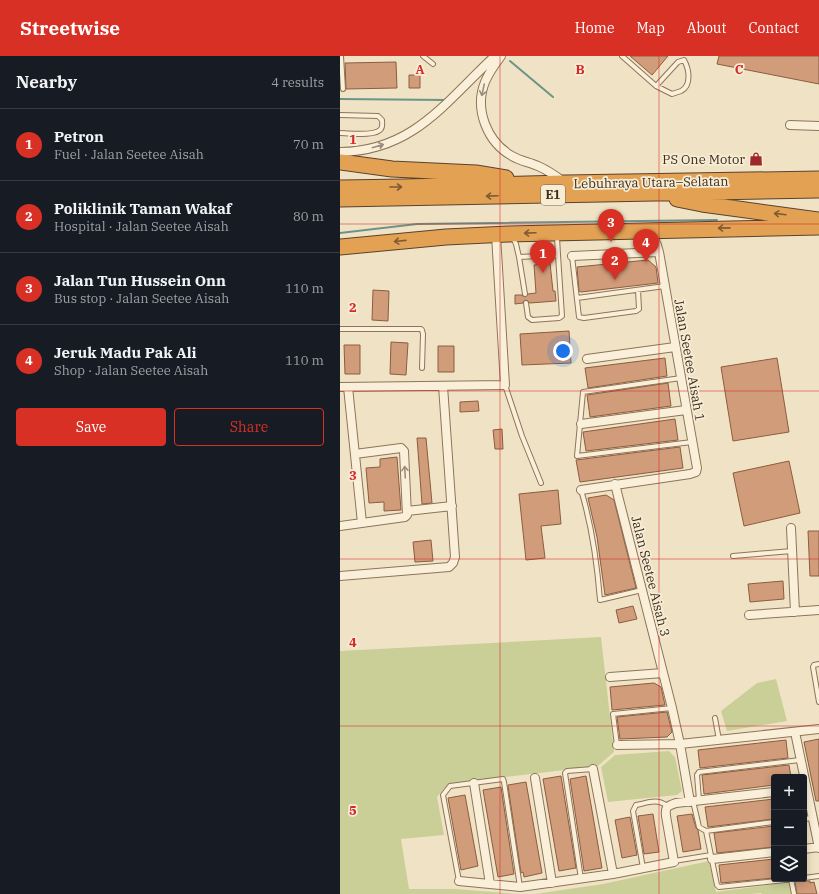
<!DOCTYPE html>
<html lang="en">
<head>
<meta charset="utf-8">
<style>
	:root { --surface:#171b24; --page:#20242c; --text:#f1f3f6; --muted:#9ea1a6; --line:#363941; --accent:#d93025 }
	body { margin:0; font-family:"IBM Plex Serif",serif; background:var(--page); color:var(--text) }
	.controls { position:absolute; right:12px; bottom:12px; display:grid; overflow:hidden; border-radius:4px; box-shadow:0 2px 10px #0003 }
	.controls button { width:36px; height:36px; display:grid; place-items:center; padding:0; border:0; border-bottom:1px solid var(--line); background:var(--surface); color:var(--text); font:20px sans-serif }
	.you { position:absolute; left:223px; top:295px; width:14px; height:14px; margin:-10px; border:3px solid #fff; border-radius:50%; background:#1a73e8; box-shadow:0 0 0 6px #1a73e833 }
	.badge { display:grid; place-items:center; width:26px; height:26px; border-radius:50%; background:var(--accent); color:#fff; font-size:13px; font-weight:700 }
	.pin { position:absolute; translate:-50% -33px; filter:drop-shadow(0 1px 2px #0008) }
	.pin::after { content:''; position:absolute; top:21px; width:14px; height:12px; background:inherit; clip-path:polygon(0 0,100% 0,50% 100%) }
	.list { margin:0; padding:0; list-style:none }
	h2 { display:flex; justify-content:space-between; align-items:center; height:52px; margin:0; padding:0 16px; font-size:17px }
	h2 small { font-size:13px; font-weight:400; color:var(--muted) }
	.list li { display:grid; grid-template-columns:26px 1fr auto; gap:12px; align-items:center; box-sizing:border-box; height:72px; padding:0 16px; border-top:1px solid var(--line) }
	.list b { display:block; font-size:15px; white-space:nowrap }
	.list p { margin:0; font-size:13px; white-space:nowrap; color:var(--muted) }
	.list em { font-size:13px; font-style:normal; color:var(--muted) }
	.actions { display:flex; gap:8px; padding:12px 16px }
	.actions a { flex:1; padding:9px 0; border:1px solid var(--accent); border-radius:4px; text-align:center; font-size:14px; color:var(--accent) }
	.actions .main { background:var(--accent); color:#fff }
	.icon { flex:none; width:22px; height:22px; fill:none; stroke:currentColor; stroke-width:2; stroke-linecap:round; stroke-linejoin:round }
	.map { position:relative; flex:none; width:479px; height:838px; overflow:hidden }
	header { display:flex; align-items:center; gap:24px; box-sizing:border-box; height:56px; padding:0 20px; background:var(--accent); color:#fff }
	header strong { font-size:19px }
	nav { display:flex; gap:22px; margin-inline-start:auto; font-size:14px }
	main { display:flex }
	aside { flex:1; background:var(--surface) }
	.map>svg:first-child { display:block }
</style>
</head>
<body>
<header>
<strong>Streetwise</strong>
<nav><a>Home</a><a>Map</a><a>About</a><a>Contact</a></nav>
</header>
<main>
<aside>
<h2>Nearby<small>4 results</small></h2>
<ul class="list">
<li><span class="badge">1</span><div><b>Petron</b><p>Fuel · Jalan Seetee Aisah</p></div><em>70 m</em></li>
<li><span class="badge">2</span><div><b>Poliklinik Taman Wakaf</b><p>Hospital · Jalan Seetee Aisah</p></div><em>80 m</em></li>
<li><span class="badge">3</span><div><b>Jalan Tun Hussein Onn</b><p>Bus stop · Jalan Seetee Aisah</p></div><em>110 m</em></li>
<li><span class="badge">4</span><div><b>Jeruk Madu Pak Ali</b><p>Shop · Jalan Seetee Aisah</p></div><em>110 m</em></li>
</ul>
<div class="actions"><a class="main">Save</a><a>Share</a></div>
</aside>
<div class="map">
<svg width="479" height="838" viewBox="0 0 479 838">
	<rect width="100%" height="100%" fill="#f0e3c5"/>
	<path fill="#cacf98" d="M 261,581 L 274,696 L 258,710 L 108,728 L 97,741 L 104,779 L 61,783 L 69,833 L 115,833 L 178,838 L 0,838 L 0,595 Z
		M 436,623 L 447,665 L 387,675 L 381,655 L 417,627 Z
		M 329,695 L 335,701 L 342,735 L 337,739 L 268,746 L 261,711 L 275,699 Z
		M 369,805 L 376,836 L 449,826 L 451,838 L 422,838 L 421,837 L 411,838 L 195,838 L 263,828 Z"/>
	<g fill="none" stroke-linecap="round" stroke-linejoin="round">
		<path stroke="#6d9389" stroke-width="2" d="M 170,5 L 213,41
			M 137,12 L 149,0
			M 0,43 L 106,44
			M 0,177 L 77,168 L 377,164"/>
	</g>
	<path fill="#d09c7a" stroke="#8d5c3f" d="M 290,0 L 328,0 L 312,19 Z
		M 379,0 L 479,0 L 479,28 L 377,8 Z
		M 56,6 L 57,32 L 6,33 L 5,7 Z
		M 69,19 L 80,19 L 80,32 L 69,32 Z
		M 308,204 L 316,211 L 318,227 L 241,236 L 239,235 L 237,211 Z
		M 210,207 L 213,235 L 215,235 L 216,245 L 190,247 L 186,244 L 184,245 L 183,247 L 175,248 L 175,239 L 182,239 L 185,241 L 188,238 L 196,237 L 194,209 Z
		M 33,234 L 49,235 L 48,265 L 32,264 Z
		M 229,275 L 231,307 L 182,309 L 180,278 Z
		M 51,286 L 68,287 L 66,319 L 50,318 Z
		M 4,289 L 20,289 L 20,318 L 5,318 Z
		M 98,290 L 114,290 L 114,316 L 98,316 Z
		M 325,302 L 327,320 L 248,332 L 245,312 Z
		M 437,302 L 449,376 L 393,385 L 381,311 Z
		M 328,327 L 331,350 L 250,361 L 247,339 Z
		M 138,345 L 139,355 L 120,356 L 120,346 Z
		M 335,363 L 338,384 L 246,395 L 243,376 Z
		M 162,373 L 163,393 L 155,393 L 153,374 Z
		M 77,382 L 86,382 L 92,447 L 82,448 Z
		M 340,391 L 343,412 L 240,426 L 236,404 Z
		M 57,401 L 61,454 L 44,455 L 44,446 L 29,447 L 26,412 L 40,411 L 40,403 Z
		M 449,405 L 460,457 L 404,470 L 393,417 Z
		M 218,434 L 221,468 L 201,470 L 205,502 L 186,504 L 179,438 Z
		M 266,439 L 274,444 L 296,532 L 265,539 L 257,481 L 248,442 Z
		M 468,475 L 479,475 L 479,520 L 470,520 Z
		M 91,484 L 93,505 L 75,506 L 73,486 Z
		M 443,525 L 444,543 L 410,546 L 408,528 Z
		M 293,550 L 297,563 L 279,567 L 276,554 Z
		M 314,627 L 321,631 L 325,649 L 272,654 L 270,631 Z
		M 327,656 L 332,676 L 327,681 L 280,683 L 277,661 Z
		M 479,683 L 479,745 L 476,745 L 464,686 Z
		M 446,684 L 448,702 L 360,712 L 358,694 Z
		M 449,709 L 451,721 L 434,721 L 434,729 L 364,738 L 362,719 Z
		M 221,720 L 236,812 L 219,815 L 203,723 Z
		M 246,720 L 262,812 L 244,815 L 230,723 Z
		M 186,726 L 202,817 L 184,821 L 183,816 L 181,817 L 168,730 L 168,729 Z
		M 161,731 L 174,818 L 158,821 L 143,734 Z
		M 125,739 L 138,810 L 121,814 L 108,742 Z
		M 434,743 L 434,763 L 368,771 L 365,751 Z
		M 313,758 L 319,796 L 304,798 L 298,760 Z
		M 352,758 L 356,772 L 358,774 L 361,793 L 343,796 L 337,760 Z
		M 290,761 L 297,799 L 282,802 L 275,764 Z
		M 434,770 L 434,791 L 377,797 L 374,777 Z
		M 434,803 L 434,822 L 381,827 L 379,809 Z
		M 457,823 L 461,823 L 463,825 L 470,825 L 470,827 L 474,826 L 477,838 L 457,838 L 455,826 Z"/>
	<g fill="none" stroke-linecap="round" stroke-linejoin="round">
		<g stroke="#8d745a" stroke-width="6">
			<path id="lane" d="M 1,0 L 3,33
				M 83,0 L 93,8
				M 282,0 L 316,30 L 332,38 C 335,37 338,36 341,35 C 352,29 349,13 344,4 L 338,6 L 316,30
				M 0,59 L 38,60 L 42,64 C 42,67 43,70 41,73 C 35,81 9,77 0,77
				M 173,182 L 176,188 L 179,201 L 218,199 L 217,181
				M 232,200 L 239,261 L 244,262 L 296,255 L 299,253 L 298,234
				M 179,201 L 185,238
				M 237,242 L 325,230
				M 186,247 L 188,261 L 192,264 L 219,262 L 222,260 L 218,199
				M 0,273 L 81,273 L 82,274 L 83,278 L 82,312
				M 341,322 L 243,336 L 237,400 L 352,386
				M 165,329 L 182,380 L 201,427
				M 241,434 C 252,470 257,506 260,544 L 302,534
				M 393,500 L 452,495
				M 479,608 L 474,609 L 473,611 L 479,646
				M 375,662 L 379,684
				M 277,689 L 273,658 L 332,652
				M 359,744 L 357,719 L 359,716 L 460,704
				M 353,745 L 359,771 L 366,775 L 377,829 L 379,831 L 454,823
				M 464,763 L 472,762
				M 366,775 L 434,766
				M 334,805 L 371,799
				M 303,812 L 293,755 L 296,749 C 307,747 317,742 327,750
				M 464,822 L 479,820
				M 241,823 L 225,717 L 227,715 L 253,713
				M 451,823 L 454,838
				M 119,825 L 103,739 L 110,730 L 163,723 L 164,726 L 180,831"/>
		</g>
		<g stroke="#8d745a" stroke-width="10">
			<path id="street" d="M 161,0 C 155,8 149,16 145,26 C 134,53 147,86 172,100 C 180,105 189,106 198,110 C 207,114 216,120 224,126
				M 450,69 L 479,70
				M 0,96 C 74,95 106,45 155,0
				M 232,200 L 319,196
				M 247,303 L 335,291
				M 0,331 L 165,329 L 156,179
				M 8,331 L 22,467
				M 241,368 L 346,354
				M 275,428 L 332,652 L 340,688 L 350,746
				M 241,434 L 350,418 L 356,416 L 357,412 L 319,196 C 317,187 314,180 306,175
				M 67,455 L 112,450
				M 0,470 L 65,461 L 67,459 L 64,395 L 61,392 L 15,398
				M 451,472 L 455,556
				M 0,520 L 109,511 L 113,507 L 115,501 L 103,330
				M 409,559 L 479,554
				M 270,621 L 323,617
				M 455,676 L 479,792
				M 277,689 L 340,688 L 479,673
				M 253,713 L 273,818
				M 195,722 L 212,827
				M 134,727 L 150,828
				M 464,793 L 479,791
				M 372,803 L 434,796
				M 119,825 L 180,831 L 273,818 L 334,806 L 326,760 C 325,751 327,750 336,747 L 434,736"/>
		</g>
		<g stroke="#5a422e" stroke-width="17">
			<path id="highway" d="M 0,106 L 52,113 L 136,117 L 166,122
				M 0,132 L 64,131 L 225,127 L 479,123
				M 0,143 L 479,134
				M 337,143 L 362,148 L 479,164
				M 0,191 L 106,181 L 168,178 L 479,171"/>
		</g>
		<use href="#lane" stroke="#faf0d9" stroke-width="4"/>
		<use href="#street" stroke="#faf0d9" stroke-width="8"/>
		<use href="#highway" stroke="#e2a153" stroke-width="15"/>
	</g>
	<defs><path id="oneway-shaft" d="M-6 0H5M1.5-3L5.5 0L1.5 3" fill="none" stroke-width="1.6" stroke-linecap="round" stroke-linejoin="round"/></defs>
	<g stroke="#9b8e7c">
		<use href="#oneway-shaft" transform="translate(143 34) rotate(102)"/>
		<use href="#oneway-shaft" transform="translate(38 90) rotate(-16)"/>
		<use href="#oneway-shaft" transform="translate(65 416) rotate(-93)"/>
	</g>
	<g stroke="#7e5b34">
		<use href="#oneway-shaft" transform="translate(56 131)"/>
		<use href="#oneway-shaft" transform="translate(152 140) rotate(178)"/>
		<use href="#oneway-shaft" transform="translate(440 158) rotate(-173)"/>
		<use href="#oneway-shaft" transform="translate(384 172) rotate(179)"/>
		<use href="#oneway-shaft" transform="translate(190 177) rotate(178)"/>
		<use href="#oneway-shaft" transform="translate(60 185) rotate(174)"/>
	</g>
	<path fill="none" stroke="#d62828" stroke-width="1" stroke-opacity="0.55" d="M 160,0 L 160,838M 319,0 L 319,838M 0,168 L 479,168M 0,335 L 479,335M 0,503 L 479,503M 0,670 L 479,670"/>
	<defs>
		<g id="shop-bare" transform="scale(1.08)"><path d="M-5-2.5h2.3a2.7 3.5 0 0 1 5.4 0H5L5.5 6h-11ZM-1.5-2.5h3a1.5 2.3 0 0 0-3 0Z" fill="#9e272a" stroke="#f7edd5" stroke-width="2.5" paint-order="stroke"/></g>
	</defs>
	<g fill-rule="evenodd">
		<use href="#shop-bare" x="416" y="103"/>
	</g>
	<g text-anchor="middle" stroke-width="3.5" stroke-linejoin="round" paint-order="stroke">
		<rect fill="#f7edd5" stroke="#746656" stroke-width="1" x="201" y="129" width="24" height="20" rx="3"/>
		<g font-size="12" font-weight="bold" fill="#3c2c1f">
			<text x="213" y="143">E1</text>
		</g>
		<g font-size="13" fill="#3c2c1f" stroke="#f7edd5" text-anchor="end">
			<text x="405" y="108">PS One Motor</text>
		</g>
		<g font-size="13" fill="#3c2c1f" stroke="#f7edd5">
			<text transform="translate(311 126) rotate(-1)" y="5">Lebuhraya Utara–Selatan</text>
			<text transform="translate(350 304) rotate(80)" y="5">Jalan Seetee Aisah 1</text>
			<text transform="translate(311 520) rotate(76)" y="5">Jalan Seetee Aisah 3</text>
		</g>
	</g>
	<g font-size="13" text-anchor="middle" font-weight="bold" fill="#d62828" stroke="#f7edd5" stroke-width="3.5" stroke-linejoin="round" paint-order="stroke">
		<text x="80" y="18">A</text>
		<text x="240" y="18">B</text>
		<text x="399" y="18">C</text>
		<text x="13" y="88">1</text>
		<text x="13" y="256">2</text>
		<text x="13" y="424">3</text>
		<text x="13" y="591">4</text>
		<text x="13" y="759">5</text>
	</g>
</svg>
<div class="controls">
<button>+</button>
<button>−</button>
<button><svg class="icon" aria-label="layers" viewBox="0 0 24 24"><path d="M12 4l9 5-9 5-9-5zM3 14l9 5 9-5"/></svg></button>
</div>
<div class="you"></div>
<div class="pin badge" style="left:203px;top:217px">1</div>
<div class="pin badge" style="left:275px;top:224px">2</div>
<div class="pin badge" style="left:271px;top:186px">3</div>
<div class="pin badge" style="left:306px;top:206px">4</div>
</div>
</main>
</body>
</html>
